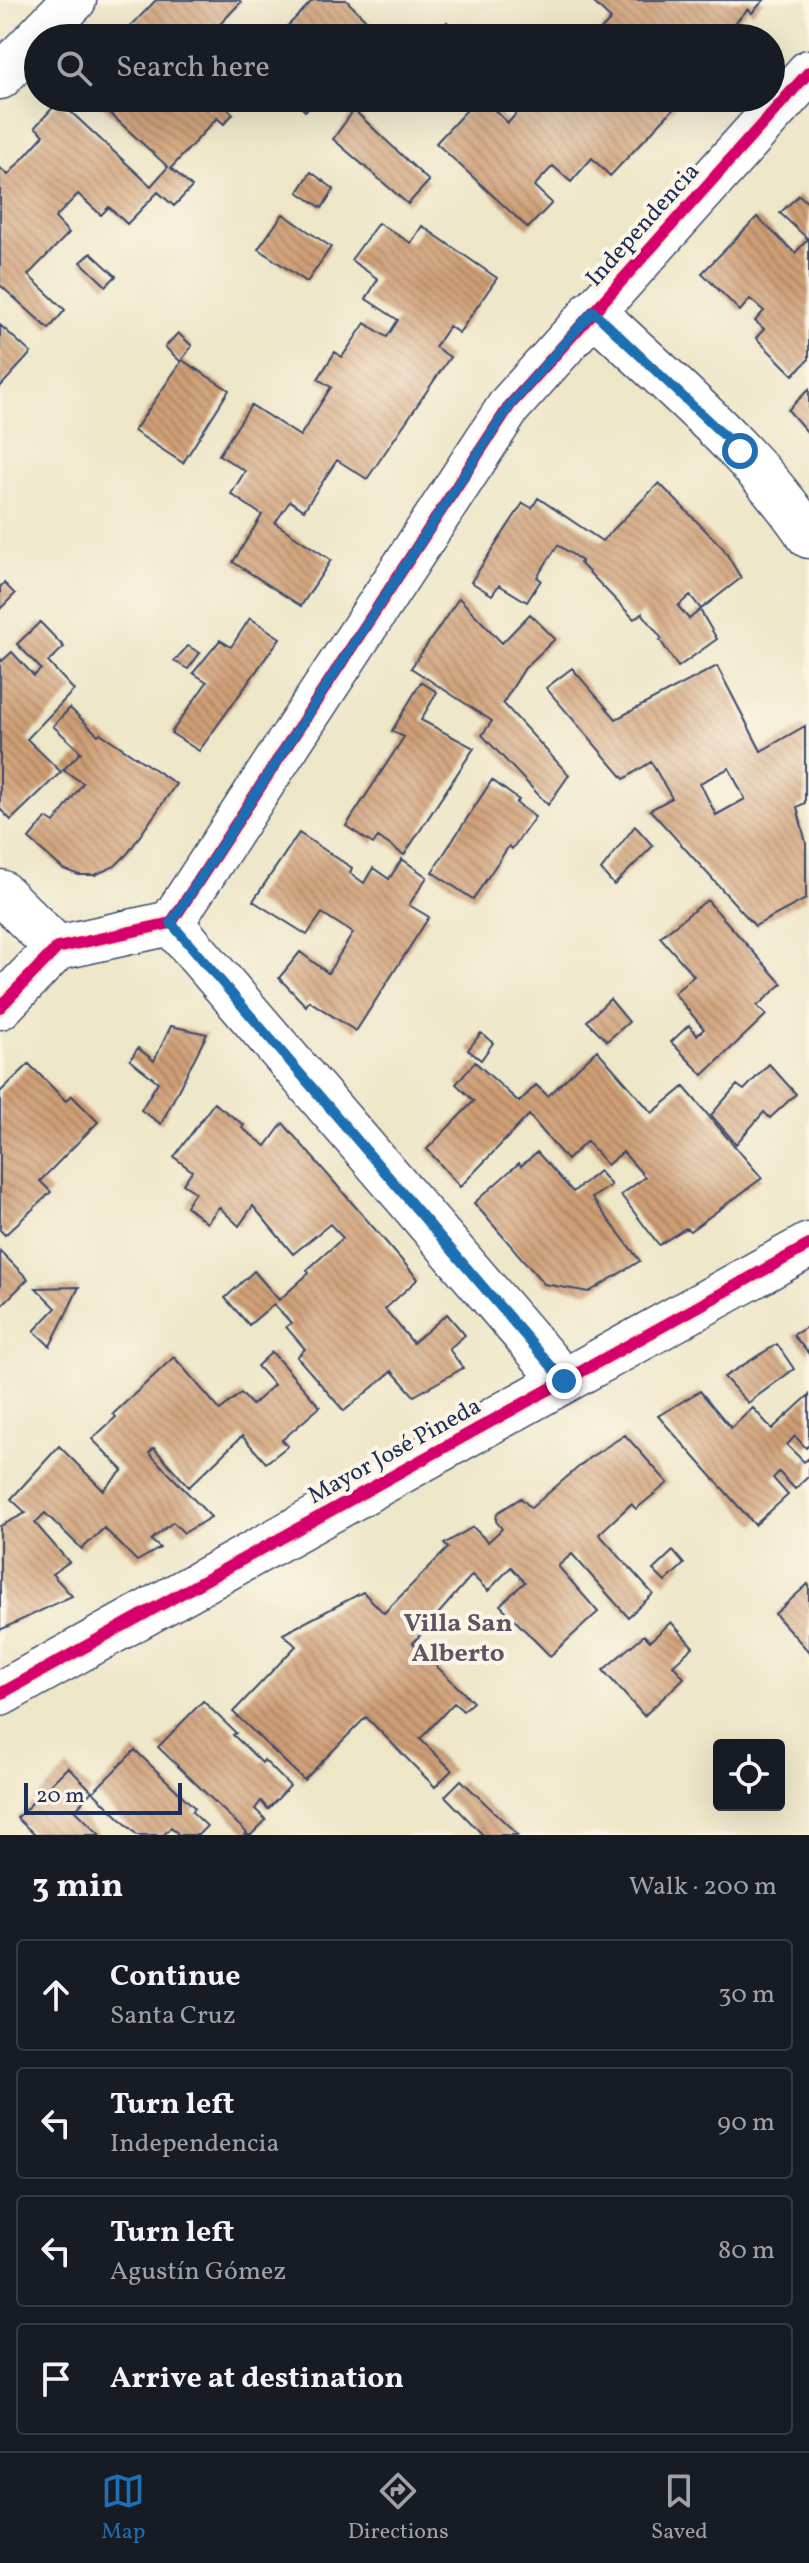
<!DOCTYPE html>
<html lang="en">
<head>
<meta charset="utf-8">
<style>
	:root { --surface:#171b24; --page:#20242c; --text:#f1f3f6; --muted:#9ea1a6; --line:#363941; --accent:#1f6fb2 }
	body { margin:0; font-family:Vollkorn,serif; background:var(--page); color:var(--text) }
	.controls { position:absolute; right:24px; bottom:24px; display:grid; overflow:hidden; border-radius:8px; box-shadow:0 8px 32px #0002 }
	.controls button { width:72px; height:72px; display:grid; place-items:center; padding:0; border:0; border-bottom:2px solid var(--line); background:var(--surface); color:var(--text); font:40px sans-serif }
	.scale { position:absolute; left:24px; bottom:20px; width:158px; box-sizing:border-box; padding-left:8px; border:4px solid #1b2f5e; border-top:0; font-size:22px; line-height:28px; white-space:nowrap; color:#1b2f5e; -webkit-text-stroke:6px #fcf5e5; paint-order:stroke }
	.stop { position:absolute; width:24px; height:24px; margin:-18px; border:6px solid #1f6fb2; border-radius:50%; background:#fff }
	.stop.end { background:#1f6fb2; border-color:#fff; box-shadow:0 2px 8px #0008 }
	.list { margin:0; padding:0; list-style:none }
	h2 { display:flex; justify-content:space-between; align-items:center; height:104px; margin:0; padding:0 32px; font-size:34px }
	h2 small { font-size:26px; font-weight:400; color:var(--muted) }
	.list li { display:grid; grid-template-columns:52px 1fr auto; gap:24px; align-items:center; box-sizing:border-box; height:112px; margin:0 16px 16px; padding:0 16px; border:2px solid var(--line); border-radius:8px }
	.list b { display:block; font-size:30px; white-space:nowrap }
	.list p { margin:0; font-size:26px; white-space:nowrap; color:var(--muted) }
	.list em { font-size:26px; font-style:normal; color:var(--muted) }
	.icon { flex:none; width:44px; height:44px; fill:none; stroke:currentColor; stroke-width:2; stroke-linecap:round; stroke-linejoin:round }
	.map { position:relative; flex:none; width:809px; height:1835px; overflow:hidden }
	.search { position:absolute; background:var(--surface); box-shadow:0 8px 32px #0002; left:24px; right:24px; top:24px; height:88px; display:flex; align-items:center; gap:20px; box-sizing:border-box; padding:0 28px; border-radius:44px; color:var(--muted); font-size:30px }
	.sheet { height:616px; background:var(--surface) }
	nav { display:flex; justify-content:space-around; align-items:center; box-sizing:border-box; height:112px; border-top:2px solid var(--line); background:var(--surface); font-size:22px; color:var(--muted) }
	nav a { display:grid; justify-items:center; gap:4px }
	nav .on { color:var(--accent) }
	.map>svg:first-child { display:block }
</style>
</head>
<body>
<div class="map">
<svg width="809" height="1835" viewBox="0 0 809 1835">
	<defs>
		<pattern id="building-back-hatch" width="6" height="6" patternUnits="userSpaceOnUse" patternTransform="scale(2)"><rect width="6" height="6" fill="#cf9e75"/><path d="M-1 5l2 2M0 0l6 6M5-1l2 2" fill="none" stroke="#a78163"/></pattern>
	</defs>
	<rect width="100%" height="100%" fill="#fcf5e5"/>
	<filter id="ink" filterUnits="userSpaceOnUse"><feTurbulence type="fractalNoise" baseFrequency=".0125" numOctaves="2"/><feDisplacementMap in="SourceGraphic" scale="16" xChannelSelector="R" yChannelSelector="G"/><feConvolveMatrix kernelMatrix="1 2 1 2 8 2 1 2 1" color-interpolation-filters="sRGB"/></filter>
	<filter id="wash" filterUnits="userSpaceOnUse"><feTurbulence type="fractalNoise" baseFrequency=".006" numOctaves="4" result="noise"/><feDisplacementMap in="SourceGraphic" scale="32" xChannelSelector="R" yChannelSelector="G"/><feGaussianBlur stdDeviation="1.8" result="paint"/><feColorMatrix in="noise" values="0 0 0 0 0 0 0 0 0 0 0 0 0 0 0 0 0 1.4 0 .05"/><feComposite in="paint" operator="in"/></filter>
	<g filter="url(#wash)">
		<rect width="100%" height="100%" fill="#ede6c7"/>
		<g id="blocks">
			<path fill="url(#building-back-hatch)" fill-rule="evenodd" d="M 156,0 L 239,0 L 241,2 L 207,38 L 130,38 L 125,32 Z
				M 313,0 L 346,0 L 381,35 L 378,38 L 276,38 Z
				M 591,0 L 764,0 L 752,13 L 748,9 L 721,38 L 593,38 L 611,19 Z
				M 447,22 L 464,38 L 431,38 Z
				M 90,98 L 196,98 L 208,109 L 217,98 L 233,114 L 224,124 L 217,118 L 171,168 L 192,187 L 174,206 L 158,192 L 127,224 L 109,207 L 101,215 L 78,194 L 55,218 L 69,233 L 28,275 L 65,310 L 49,329 L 0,285 L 0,168 L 8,175 L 44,135 L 35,127 L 59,101 L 151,186 L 168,167 L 102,106 L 101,108 Z
				M 292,98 L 319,98 L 305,111 Z
				M 478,98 L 482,98 L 508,123 L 530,98 L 676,98 L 680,102 L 610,176 L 592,158 L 571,182 L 553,166 L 534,186 L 552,203 L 528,228 L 436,143 Z
				M 354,110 L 429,181 L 408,204 L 333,139 Z
				M 311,172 L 334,189 L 322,208 L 298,192 Z
				M 799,195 L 809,204 L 809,359 L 793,375 L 756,338 L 764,329 L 755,321 L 764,311 L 750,299 L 740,311 L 702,273 L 757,217 L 795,253 L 808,239 L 780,213 Z
				M 283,214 L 331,247 L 307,282 L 258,249 Z
				M 378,223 L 411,243 L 422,226 L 497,278 L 459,333 L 449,326 L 435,347 L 450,357 L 367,479 L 337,460 L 304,510 L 290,501 L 275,523 L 331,560 L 301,606 L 233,562 L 262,515 L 231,494 L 245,471 L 219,455 L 251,405 L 300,436 L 331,387 L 318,379 L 335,352 L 342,357 L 365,323 L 387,337 L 398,320 L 366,299 L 378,279 L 351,260 Z
				M 91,253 L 116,276 L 106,286 L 81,262 Z
				M 0,325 L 31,353 L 0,387 Z
				M 178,333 L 192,346 L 182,360 L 229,390 L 183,463 L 134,431 L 181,362 L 165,347 Z
				M 809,389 L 809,434 L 788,410 Z
				M 659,483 L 723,548 L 741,578 L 701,609 L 690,595 L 678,606 L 689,619 L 700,610 L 717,639 L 678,667 L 660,640 L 662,639 L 642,613 L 634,619 L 580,563 L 582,561 L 558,545 L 537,577 L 541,580 L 527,602 L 499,585 L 492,595 L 471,582 L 523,503 L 532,508 L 538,498 L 602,541 Z
				M 4,583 L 15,594 L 0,609 L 0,587 Z
				M 459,598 L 502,643 L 530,614 L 555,639 L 525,668 L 503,703 L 569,775 L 548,805 L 482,735 L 492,721 L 411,668 Z
				M 250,618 L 280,638 L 199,751 L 171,733 L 207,682 L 193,673 L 220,640 L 231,647 Z
				M 40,622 L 64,647 L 48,662 L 74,690 L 27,739 L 61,772 L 11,820 L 0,809 L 0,658 L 2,661 L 12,652 L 34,676 L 41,669 L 17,644 Z
				M 188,646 L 200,653 L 188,669 L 174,661 Z
				M 717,666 L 761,751 L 805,726 L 805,803 L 797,807 L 806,843 L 806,899 L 755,926 L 650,810 L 672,798 L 651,762 L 624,779 L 546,688 L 572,668 L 616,719 ZM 729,768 L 745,799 L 716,815 L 700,783 Z
				M 421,682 L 437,692 L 421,720 L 474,748 L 404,855 L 378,837 L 373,844 L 346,826 L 404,737 L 392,731 Z
				M 70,708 L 98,735 L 100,733 L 176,784 L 128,853 L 115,866 L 95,875 L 79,875 L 63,869 L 29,839 L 46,818 L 54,823 L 83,783 L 63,770 L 81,752 L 53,726 Z
				M 492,780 L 519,800 L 516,803 L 535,817 L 512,849 L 509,846 L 473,899 L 432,872 Z
				M 635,826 L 653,846 L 614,885 L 601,870 Z
				M 299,833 L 352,868 L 350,873 L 364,883 L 373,868 L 389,879 L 402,859 L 427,877 L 409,905 L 429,917 L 356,1031 L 309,1001 L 306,1006 L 279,978 L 300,952 L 328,973 L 353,933 L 322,913 L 307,935 L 253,901 Z
				M 707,900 L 782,984 L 757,1006 L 766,1015 L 703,1075 L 671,1042 L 689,1025 L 697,1035 L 704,1029 L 674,993 L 694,976 L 660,937 Z
				M 610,999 L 629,1022 L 607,1041 L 587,1021 Z
				M 171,1026 L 207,1034 L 161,1124 L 141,1110 L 158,1082 L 130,1060 L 138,1048 L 154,1061 Z
				M 481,1033 L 493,1043 L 481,1060 L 468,1050 Z
				M 597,1050 L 652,1113 L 684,1087 L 762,1178 L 690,1231 L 686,1228 L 659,1245 L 621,1195 L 645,1177 L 623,1152 L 607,1165 L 587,1141 L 567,1160 L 529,1115 L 460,1187 L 427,1149 L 474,1101 L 456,1084 L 475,1062 L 519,1102 L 536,1085 L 548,1096 Z
				M 29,1064 L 66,1101 L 71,1095 L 98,1122 L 40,1181 L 51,1192 L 5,1235 L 0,1230 L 0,1092 Z
				M 769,1064 L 796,1094 L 770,1118 L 764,1112 L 736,1144 L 711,1115 L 737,1085 L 744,1090 Z
				M 214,1103 L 244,1125 L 242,1128 L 266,1146 L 283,1123 L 418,1279 L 385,1309 L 413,1343 L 447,1314 L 465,1335 L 449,1349 L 463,1368 L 414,1396 L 392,1371 L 344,1411 L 297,1357 L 305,1349 L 286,1327 L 291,1323 L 274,1304 L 249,1325 L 225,1298 L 254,1271 L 279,1300 L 309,1273 L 307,1270 L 343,1238 L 330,1224 L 293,1254 L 253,1206 L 239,1226 L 219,1207 L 207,1223 L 186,1206 L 195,1192 L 183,1184 L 192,1171 L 174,1157 Z
				M 537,1152 L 573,1192 L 599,1171 L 611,1185 L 592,1198 L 640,1261 L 589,1292 L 544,1284 L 474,1203 L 519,1163 L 521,1166 Z
				M 0,1251 L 28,1279 L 0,1307 Z
				M 79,1287 L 65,1316 L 50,1346 L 34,1331 L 56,1308 L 36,1288 Z
				M 809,1326 L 809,1354 L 793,1335 Z
				M 777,1344 L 794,1369 L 748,1403 L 724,1377 Z
				M 272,1352 L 320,1407 L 282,1440 L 288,1446 L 266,1463 L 242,1436 L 189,1487 L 154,1448 L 149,1453 L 211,1517 L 184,1533 L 173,1522 L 151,1540 L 160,1548 L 137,1561 L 104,1528 L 82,1549 L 45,1513 L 35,1523 L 69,1562 L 52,1574 L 72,1596 L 0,1630 L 0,1526 L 26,1513 L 11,1499 L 59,1446 L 103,1490 L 123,1470 L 92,1439 L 116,1417 L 113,1414 L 174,1357 L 220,1410 L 241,1393 L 252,1405 L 274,1385 L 257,1366 Z
				M 700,1391 L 731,1428 L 753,1408 L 772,1429 L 809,1395 L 809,1445 L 806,1448 L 795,1436 L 787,1445 L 804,1462 L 809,1458 L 809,1476 L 795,1489 L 779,1472 L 773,1478 L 788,1495 L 755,1525 L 658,1416 Z
				M 625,1435 L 668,1483 L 636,1509 L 631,1504 L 599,1534 L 653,1594 L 628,1617 L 572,1554 L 558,1566 L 598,1612 L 550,1656 L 500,1605 L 525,1582 L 511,1567 L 488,1591 L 472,1575 L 413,1643 L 473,1702 L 463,1711 L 454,1703 L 420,1739 L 452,1770 L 435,1787 L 366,1717 L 304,1780 L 233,1712 L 296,1646 L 283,1634 L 363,1592 L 384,1613 L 448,1548 L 444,1544 L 473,1527 L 488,1542 L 502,1529 L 496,1521 L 497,1513 L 521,1498 L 531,1508 L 589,1458 Z
				M 673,1551 L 684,1564 L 665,1582 L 653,1570 Z
				M 808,1584 L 809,1586 L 809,1652 L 775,1614 Z
				M 671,1622 L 693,1647 L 673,1665 L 684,1678 L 644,1716 L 603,1670 L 644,1635 L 650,1641 Z
				M 203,1701 L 236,1733 L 233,1735 L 247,1748 L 262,1763 L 264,1760 L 290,1786 L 268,1809 L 261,1801 L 255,1809 L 266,1820 L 251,1835 L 245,1835 L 247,1833 L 158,1747 Z
				M 135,1750 L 195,1808 L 192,1812 L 207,1826 L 198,1835 L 179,1835 L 171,1827 L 164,1835 L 137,1835 L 93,1792 Z
				M 68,1767 L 92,1791 L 75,1810 L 100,1835 L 35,1835 L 17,1818 Z
				M 461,1780 L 518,1835 L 483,1835 L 445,1796 Z"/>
		</g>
	</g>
	<g filter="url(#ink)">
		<use href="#blocks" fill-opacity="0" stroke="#3a4a6e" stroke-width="2"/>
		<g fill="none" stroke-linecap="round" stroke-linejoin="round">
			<g stroke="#3a4a6e" stroke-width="47">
				<path id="street" d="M 0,77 L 74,0
					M 593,311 C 668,383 751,450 809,536
					M 0,892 L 57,948
					M 171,923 L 564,1381
					M 0,1007 L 57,948 L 171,923 L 510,405 L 809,72
					M 0,1694 L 809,1245"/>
			</g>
			<use href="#street" stroke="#fff" stroke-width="44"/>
			<g stroke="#fcf5e5" stroke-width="17">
				<path id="cycleway" d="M 0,1007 L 57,948 L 171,923 L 510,405 L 809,72
					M 0,1694 L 809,1245"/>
			</g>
			<use href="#cycleway" stroke="#d6006c" stroke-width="12"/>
		</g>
	</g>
	<g fill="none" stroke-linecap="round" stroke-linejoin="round" filter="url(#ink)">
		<path stroke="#1f6fb2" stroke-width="10" d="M 564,1381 L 171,923 L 510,405 L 593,311 L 740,451"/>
	</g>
	<g text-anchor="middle" stroke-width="8" stroke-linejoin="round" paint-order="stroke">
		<g font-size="24" fill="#1b2f5e" stroke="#fcf5e5">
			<text transform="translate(642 224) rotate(-48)" y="8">Independencia</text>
			<text transform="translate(394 1450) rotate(-29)" y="8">Mayor José Pineda</text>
		</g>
		<g font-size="26" font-weight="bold" fill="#5a5666" stroke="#fcf5e5">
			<text x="458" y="1631">Villa San<tspan x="458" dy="30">Alberto</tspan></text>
		</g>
	</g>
</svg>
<div class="controls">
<button><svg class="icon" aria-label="locate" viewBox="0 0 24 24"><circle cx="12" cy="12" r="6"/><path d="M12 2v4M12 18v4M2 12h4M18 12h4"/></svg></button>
</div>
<div class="scale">20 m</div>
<div class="stop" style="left:740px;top:451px"></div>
<div class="stop end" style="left:564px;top:1381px"></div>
<div class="search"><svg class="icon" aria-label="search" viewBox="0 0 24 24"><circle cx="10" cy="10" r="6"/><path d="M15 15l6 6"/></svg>Search here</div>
</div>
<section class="sheet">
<h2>3 min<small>Walk · 200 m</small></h2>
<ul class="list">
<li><svg class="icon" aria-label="ahead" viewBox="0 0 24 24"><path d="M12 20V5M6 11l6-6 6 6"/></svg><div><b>Continue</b><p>Santa Cruz</p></div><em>30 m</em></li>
<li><svg class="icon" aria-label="left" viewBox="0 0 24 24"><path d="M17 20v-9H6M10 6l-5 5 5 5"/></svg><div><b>Turn left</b><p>Independencia</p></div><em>90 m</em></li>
<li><svg class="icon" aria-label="left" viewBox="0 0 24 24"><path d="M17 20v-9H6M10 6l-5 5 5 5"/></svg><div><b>Turn left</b><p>Agustín Gómez</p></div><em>80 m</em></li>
<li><svg class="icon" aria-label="arrive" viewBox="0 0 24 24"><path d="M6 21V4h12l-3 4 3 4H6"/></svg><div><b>Arrive at destination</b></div></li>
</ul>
</section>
<nav>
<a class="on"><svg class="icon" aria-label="map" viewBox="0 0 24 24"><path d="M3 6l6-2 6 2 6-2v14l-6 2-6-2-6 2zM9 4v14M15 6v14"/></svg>Map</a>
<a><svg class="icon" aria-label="directions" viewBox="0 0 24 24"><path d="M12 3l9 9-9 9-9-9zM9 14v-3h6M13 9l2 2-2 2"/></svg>Directions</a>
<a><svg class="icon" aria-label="saved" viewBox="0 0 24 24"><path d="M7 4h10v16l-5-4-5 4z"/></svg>Saved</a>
</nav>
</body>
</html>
